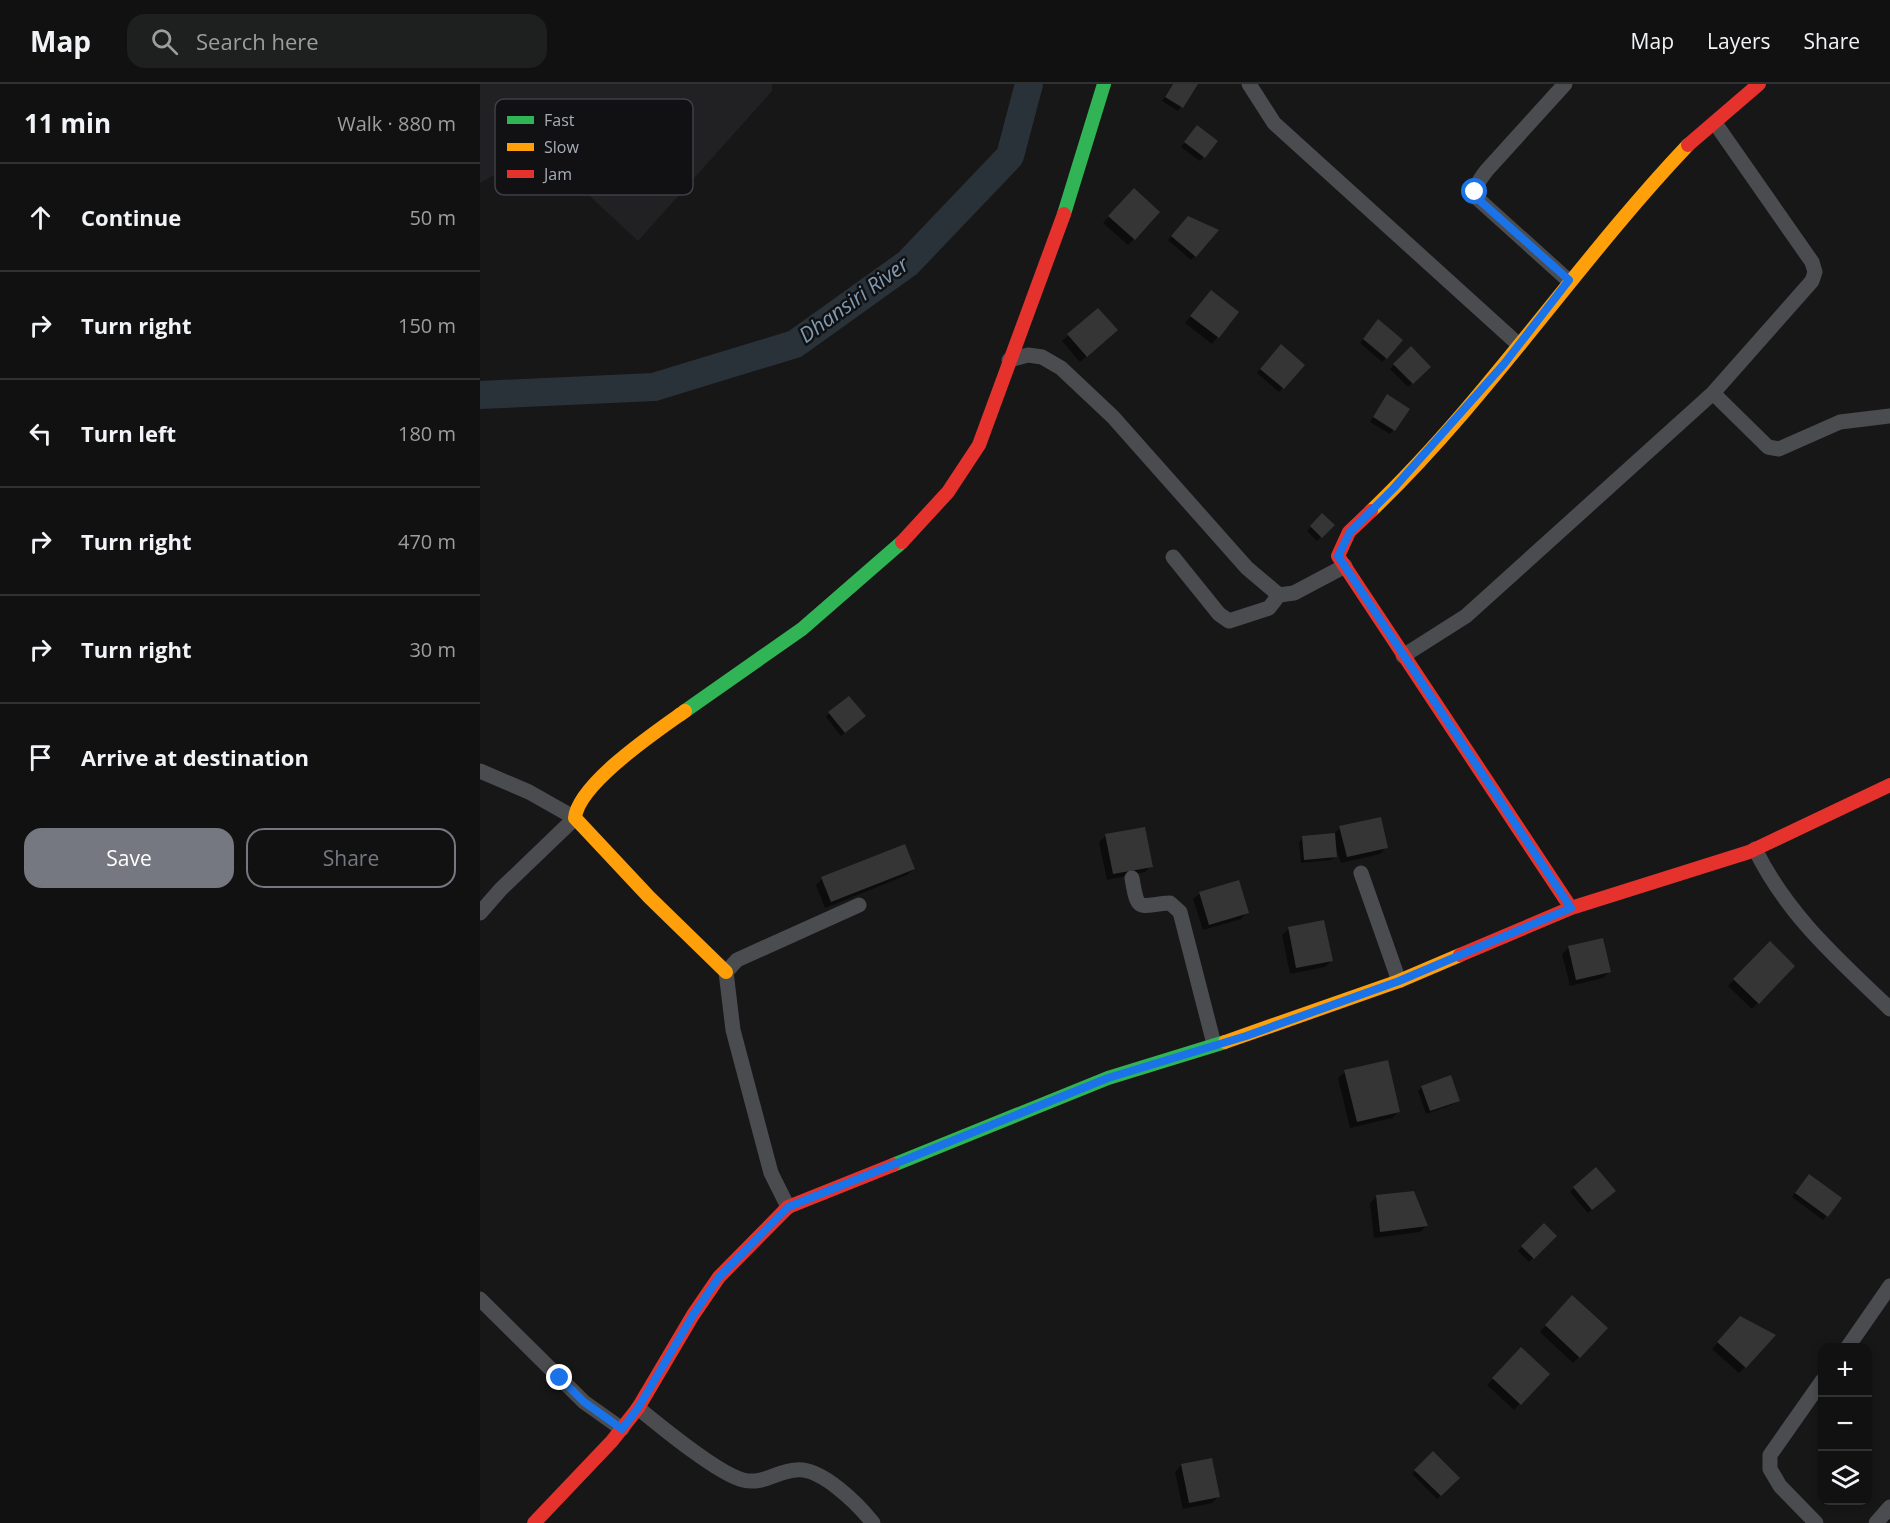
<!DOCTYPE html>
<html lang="en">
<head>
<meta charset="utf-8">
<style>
	:root { --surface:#111; --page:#1e1f1f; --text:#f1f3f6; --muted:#9c9d9f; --line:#303131; --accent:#757880 }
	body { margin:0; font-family:"Open Sans",sans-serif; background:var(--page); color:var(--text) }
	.controls { position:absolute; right:18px; bottom:18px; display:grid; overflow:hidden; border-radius:12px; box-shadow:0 3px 9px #0003 }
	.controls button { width:54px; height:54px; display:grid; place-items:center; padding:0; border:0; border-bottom:2px solid var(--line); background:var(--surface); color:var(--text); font:30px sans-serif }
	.stop { position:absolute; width:18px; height:18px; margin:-14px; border:4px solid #1a73e8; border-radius:50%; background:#fff }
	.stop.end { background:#1a73e8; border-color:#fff; box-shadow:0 2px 6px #0008 }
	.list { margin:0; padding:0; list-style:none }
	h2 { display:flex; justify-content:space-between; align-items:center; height:78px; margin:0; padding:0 24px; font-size:26px }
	h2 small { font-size:20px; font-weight:400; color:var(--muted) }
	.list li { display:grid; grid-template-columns:39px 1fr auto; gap:18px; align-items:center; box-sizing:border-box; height:108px; padding:0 24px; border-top:2px solid var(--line) }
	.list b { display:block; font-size:22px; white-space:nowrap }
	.list em { font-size:20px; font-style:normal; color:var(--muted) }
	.actions { display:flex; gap:12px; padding:18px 24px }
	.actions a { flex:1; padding:14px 0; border:2px solid var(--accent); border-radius:18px; text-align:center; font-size:21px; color:var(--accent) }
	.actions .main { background:var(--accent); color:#fff }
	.icon { flex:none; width:33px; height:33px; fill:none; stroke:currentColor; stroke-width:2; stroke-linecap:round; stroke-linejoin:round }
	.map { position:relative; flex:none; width:1410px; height:1439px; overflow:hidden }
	header { display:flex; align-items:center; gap:36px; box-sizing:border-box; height:84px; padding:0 30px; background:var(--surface); border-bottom:2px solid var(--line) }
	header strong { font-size:28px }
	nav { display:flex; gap:33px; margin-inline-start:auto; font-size:21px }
	.search { width:420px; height:54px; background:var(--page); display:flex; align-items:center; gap:15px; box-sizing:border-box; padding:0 21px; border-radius:18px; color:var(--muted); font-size:22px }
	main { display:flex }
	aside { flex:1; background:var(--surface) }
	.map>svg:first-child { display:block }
</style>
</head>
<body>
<header>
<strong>Map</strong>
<div class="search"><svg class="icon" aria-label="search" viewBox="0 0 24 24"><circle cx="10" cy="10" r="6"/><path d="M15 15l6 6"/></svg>Search here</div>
<nav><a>Map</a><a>Layers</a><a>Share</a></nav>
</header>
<main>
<aside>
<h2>11 min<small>Walk · 880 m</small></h2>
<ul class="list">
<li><svg class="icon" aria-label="ahead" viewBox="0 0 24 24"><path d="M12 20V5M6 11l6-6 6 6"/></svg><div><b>Continue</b></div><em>50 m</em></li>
<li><svg class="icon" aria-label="right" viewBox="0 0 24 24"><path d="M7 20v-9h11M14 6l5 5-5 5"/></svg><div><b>Turn right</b></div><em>150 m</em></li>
<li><svg class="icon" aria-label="left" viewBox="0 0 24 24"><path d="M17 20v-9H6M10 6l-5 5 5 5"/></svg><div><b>Turn left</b></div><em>180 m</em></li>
<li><svg class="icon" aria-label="right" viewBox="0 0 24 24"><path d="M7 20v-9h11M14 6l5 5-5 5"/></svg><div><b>Turn right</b></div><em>470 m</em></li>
<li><svg class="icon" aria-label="right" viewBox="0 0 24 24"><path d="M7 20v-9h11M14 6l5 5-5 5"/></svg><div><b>Turn right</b></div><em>30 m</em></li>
<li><svg class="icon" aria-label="arrive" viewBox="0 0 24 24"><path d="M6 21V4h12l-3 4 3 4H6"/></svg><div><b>Arrive at destination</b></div></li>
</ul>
<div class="actions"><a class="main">Save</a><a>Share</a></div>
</aside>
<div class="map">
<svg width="1410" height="1439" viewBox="0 0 1410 1439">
	<rect width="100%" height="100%" fill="#171717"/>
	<path fill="#212123" d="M 0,0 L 292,0 L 292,7 L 158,157 L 60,66 L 0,99 Z"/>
	<path fill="#0007" d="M 693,0 L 716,0 L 698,27 L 682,17 Z
		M 714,47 L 736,57 L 720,77 L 701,63 Z
		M 648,112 L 654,155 L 648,161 L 623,139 Z
		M 704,138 L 715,172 L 711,176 L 688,156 Z
		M 731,208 L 757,228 L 732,260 L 705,239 Z
		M 618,226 L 629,252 L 600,278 L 582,257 Z
		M 894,241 L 906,274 L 902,278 L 880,259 Z
		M 931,264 L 949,283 L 928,303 L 910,285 Z
		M 797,266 L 823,281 L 799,308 L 777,289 Z
		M 904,316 L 928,325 L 910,350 L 890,338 Z
		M 842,431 L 853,441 L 837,457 L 827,447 Z
		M 349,629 L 380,636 L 361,652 L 346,633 Z
		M 860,744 L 907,763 L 900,770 L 861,779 L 854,759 L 855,772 L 851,776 L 821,779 L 819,758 L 823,754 L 854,750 Z
		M 626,752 L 671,782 L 665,788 L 627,796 L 619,758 Z
		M 434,785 L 427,791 L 345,824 L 336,801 L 342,795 Z
		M 720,809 L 767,828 L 761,835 L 723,846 L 713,815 Z
		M 809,845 L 851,877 L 845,883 L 810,890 L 802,851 Z
		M 1290,859 L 1313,882 L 1272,925 L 1248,902 Z
		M 1089,863 L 1129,888 L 1123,894 L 1090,902 L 1082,870 Z
		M 865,988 L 918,1028 L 912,1034 L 870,1044 L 858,994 Z
		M 942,1003 L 978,1016 L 974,1020 L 946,1030 L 938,1007 Z
		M 1325,1096 L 1360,1115 L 1343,1136 L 1312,1113 Z
		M 1094,1104 L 1130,1111 L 1108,1129 L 1090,1108 Z
		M 933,1109 L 946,1142 L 940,1148 L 894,1154 L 890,1119 L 896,1113 Z
		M 1064,1141 L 1075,1152 L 1049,1178 L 1038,1167 Z
		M 1086,1219 L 1099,1273 L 1093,1279 L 1060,1248 Z
		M 1254,1240 L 1265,1283 L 1259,1289 L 1232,1265 Z
		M 1041,1265 L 1068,1290 L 1034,1326 L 1007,1301 Z
		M 953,1369 L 978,1394 L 957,1415 L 932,1390 Z
		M 701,1381 L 739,1412 L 732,1419 L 703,1425 L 695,1388 Z"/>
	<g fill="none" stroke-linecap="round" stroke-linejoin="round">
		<path stroke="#2a3239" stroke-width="28" d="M 0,311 L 174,303 L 315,260 L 428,179 L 530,72 L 549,0"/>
	</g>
	<path fill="#353536" d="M 693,0 L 718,0 L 703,24 L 685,13 Z
		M 717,41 L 738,57 L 725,74 L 704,58 Z
		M 654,104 L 680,128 L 655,156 L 628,132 Z
		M 708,132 L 739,146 L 716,173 L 691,152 Z
		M 731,206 L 759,228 L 739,254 L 710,232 Z
		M 618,224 L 638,246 L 607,273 L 587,250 Z
		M 898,235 L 923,256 L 907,275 L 883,255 Z
		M 801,260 L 825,281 L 804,305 L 780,285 Z
		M 931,262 L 951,283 L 933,300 L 913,280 Z
		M 907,310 L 930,325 L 915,347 L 893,333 Z
		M 842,429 L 855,441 L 842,454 L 830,442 Z
		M 369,612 L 386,632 L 365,649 L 348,628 Z
		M 901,733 L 908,764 L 867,773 L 859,742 Z
		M 665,743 L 673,783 L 633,790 L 625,750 Z
		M 855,749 L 857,773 L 824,776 L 822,752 Z
		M 425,760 L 435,785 L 351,818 L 341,793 Z
		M 759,796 L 769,829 L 729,841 L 719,808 Z
		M 844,836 L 853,877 L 816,884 L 808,843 Z
		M 1123,854 L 1131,888 L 1096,896 L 1088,862 Z
		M 1290,857 L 1315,882 L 1279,920 L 1253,895 Z
		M 908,976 L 920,1028 L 877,1038 L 864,986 Z
		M 971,991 L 980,1017 L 950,1027 L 941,1002 Z
		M 1116,1083 L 1136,1107 L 1112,1126 L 1093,1103 Z
		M 1329,1090 L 1362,1114 L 1348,1133 L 1315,1109 Z
		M 934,1107 L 948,1142 L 900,1148 L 896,1111 Z
		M 1064,1139 L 1077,1152 L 1054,1175 L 1041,1162 Z
		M 1092,1211 L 1128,1244 L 1100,1274 L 1065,1241 Z
		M 1260,1232 L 1296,1251 L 1266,1284 L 1237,1258 Z
		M 1041,1263 L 1070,1290 L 1041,1321 L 1012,1294 Z
		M 953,1367 L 980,1394 L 961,1412 L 934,1386 Z
		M 732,1374 L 740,1413 L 709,1419 L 701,1380 Z"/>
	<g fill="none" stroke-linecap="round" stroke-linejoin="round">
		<path stroke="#4b4c50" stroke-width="15" d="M 769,0 L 794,39 L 1039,261
			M 1085,0 L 1007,86 C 999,96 994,103 998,115 L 1089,197
			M 529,276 L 548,271 L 562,273 L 581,284 L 633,333 L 767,484 L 799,511 L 814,509 L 865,482
			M 1233,309 L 1288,363 L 1299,365 L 1360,338 L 1410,332
			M 693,473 L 739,530 L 749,537 L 789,524 L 799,511
			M 923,572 L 986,532 L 1233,309 L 1332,197 L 1335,188 L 1332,178 L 1235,39
			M 0,687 L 49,708 L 95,734 L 21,805 L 0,829
			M 1275,765 C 1307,831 1358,875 1410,925
			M 881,789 L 919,897
			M 652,794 C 658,830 658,821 690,819 L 700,828 L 734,960
			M 308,1123 L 291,1089 L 253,946 L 246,888 L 257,876 L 379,821
			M 0,1215 L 104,1318 L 142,1345
			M 1367,1264 L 1410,1202
			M 158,1324 C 180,1342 238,1390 263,1396 C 283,1401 297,1387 316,1386 C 341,1383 378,1420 393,1439
			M 1336,1439 L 1300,1402 L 1290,1385 L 1290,1371 L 1342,1297
			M 1396,1439 L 1410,1423"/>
		<path stroke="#30b455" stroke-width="14" d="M 584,130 L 624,0
			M 205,627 L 322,545 L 422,458
			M 413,1081 L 628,994 L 745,958"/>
		<path stroke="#ff9f0a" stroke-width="14" d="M 891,427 C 1008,315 1097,178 1208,61
			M 205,627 C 177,647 98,700 95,734 L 169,813 L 246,888
			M 745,958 L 919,897 L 980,871"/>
		<path stroke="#e5322d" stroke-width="14" d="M 1208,61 L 1279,0
			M 891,427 L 869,448 L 858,472 L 1091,824
			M 422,458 L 468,408 L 499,361 L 584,130
			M 980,871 L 1091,824 L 1269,768 L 1410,701
			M 54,1439 L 132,1357 L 158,1324 L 213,1231 L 239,1193 L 308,1123 L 413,1081"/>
	</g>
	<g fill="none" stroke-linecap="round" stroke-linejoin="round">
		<path stroke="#1a73e8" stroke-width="8" d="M 80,1294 L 104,1318 L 142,1345 L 158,1324 L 213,1231 L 239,1193 L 308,1123 L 628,994 L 766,952 L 919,897 L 1091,824 L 858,472 L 870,448 L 913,405 L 1024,280 L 1089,196 L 998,115 L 995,108"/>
	</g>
	<g text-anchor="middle" stroke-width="5" stroke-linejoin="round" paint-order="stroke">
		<g font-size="21" font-style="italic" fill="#7f9bb3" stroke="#111113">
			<text transform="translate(374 216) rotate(-36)" y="7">Dhansiri River</text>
		</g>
	</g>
	<rect x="15" y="15" width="198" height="96" rx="9" fill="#111113" stroke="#3e4045" stroke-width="1.5"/>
	<rect x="27" y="32" width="27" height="8" fill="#30b455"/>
	<rect x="27" y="59" width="27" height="8" fill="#ff9f0a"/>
	<rect x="27" y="86" width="27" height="8" fill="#e5322d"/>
	<g font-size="16" fill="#a8adb8">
		<text x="64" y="42">Fast</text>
		<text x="64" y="69">Slow</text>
		<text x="64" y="96">Jam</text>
	</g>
</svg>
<div class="controls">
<button>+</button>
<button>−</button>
<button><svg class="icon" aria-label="layers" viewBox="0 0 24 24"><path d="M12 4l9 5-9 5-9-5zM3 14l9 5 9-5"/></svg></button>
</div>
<div class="stop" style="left:995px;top:108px"></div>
<div class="stop end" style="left:80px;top:1294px"></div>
</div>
</main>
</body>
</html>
